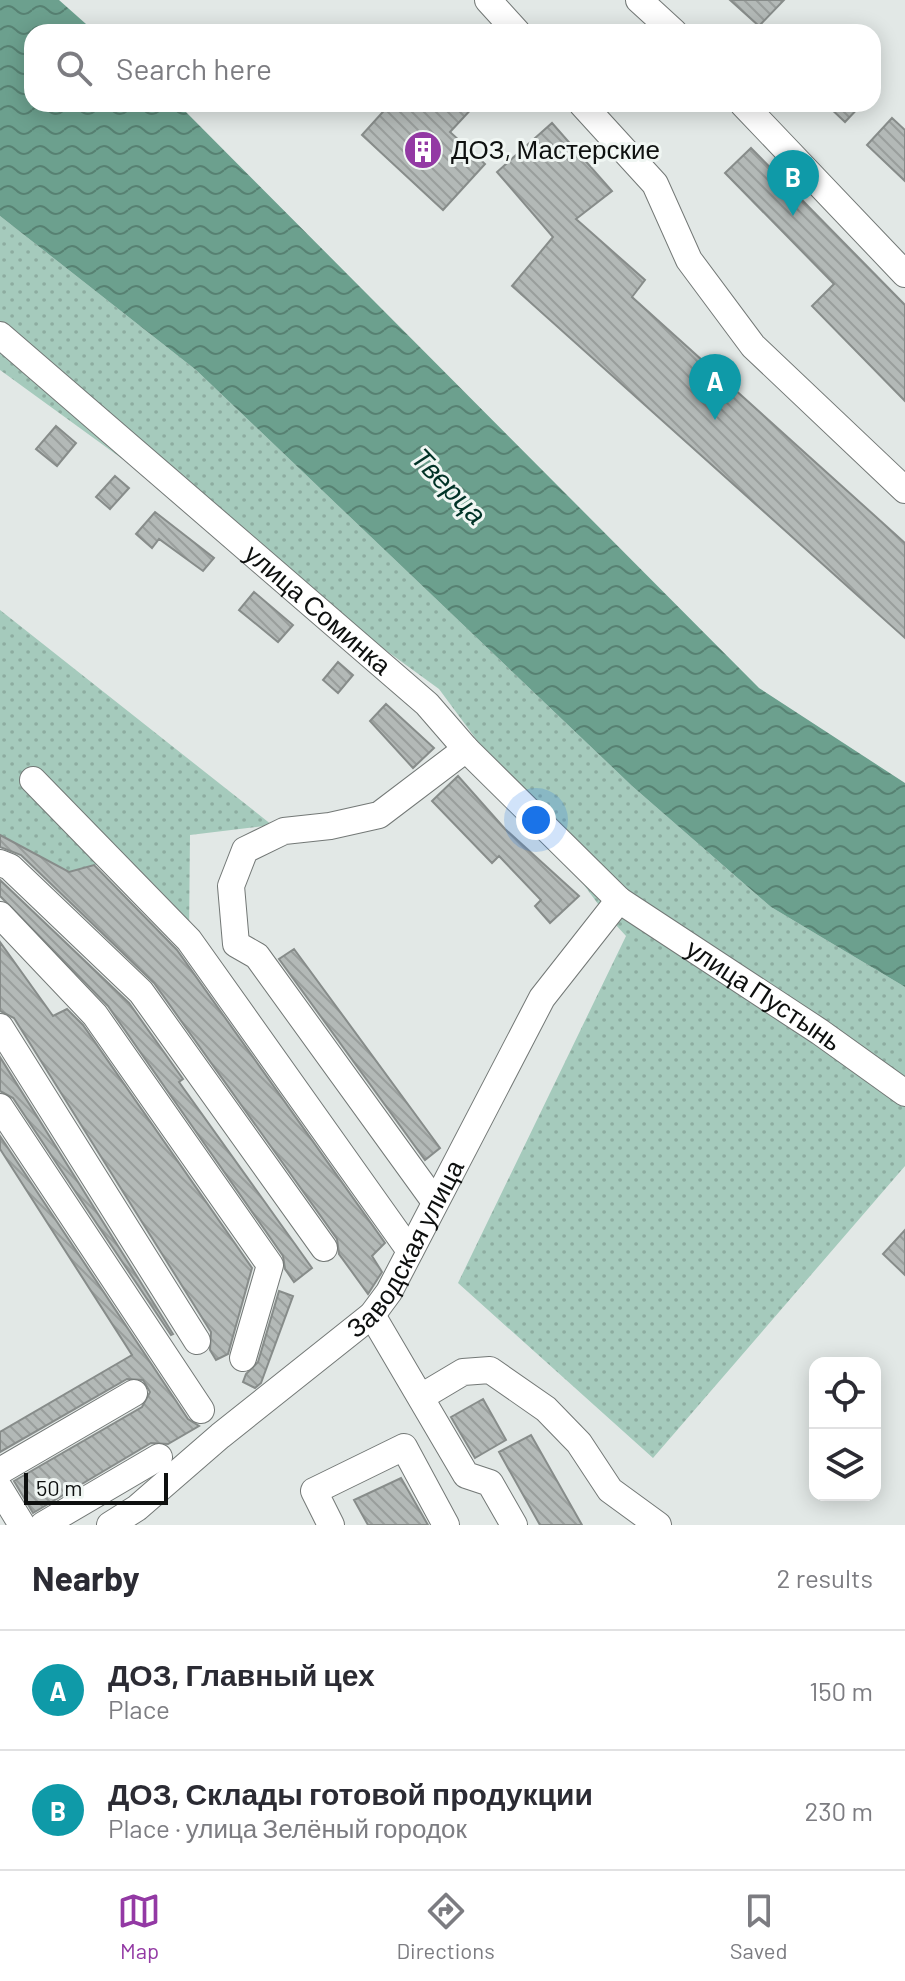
<!DOCTYPE html>
<html lang="en">
<head>
<meta charset="utf-8">
<style>
	:root { --surface:#fff; --page:#f7f7f7; --text:#2b2b33; --muted:#7c7c81; --line:#e1e1e2; --accent:#9339a4 }
	body { margin:0; font-family:Barlow,sans-serif; background:var(--page); color:var(--text) }
	.controls { position:absolute; right:24px; bottom:24px; display:grid; overflow:hidden; border-radius:16px; box-shadow:0 4px 20px #0003 }
	.controls button { width:72px; height:72px; display:grid; place-items:center; padding:0; border:0; border-bottom:2px solid var(--line); background:var(--surface); color:var(--text); font:40px sans-serif }
	.scale { position:absolute; left:24px; bottom:20px; width:144px; box-sizing:border-box; padding-left:8px; border:4px solid #0e100f; border-top:0; font-size:22px; line-height:28px; white-space:nowrap; color:#0e100f; -webkit-text-stroke:6px #f0f6f3; paint-order:stroke }
	.you { position:absolute; left:536px; top:820px; width:28px; height:28px; margin:-20px; border:6px solid #fff; border-radius:50%; background:#1a73e8; box-shadow:0 0 0 12px #1a73e833 }
	.badge { display:grid; place-items:center; width:52px; height:52px; border-radius:50%; background:var(--accent); color:#fff; font-size:26px; font-weight:700 }
	.pin { position:absolute; translate:-50% -66px; filter:drop-shadow(0 2px 4px #0008) }
	.pin::after { content:''; position:absolute; top:42px; width:28px; height:24px; background:inherit; clip-path:polygon(0 0,100% 0,50% 100%) }
	.list { margin:0; padding:0; list-style:none }
	h2 { display:flex; justify-content:space-between; align-items:center; height:104px; margin:0; padding:0 32px; font-size:34px }
	h2 small { font-size:26px; font-weight:400; color:var(--muted) }
	.list li { display:grid; grid-template-columns:52px 1fr auto; gap:24px; align-items:center; box-sizing:border-box; height:120px; padding:0 32px; border-top:2px solid var(--line) }
	.list b { display:block; font-size:30px; white-space:nowrap }
	.list p { margin:0; font-size:26px; white-space:nowrap; color:var(--muted) }
	.list em { font-size:26px; font-style:normal; color:var(--muted) }
	.icon { flex:none; width:44px; height:44px; fill:none; stroke:currentColor; stroke-width:2; stroke-linecap:round; stroke-linejoin:round }
	.map { position:relative; flex:none; width:905px; height:1525px; overflow:hidden }
	.search { position:absolute; background:var(--surface); box-shadow:0 4px 20px #0003; left:24px; right:24px; top:24px; height:88px; display:flex; align-items:center; gap:20px; box-sizing:border-box; padding:0 28px; border-radius:24px; color:var(--muted); font-size:30px }
	.sheet { height:344px; background:var(--surface) }
	nav { display:flex; justify-content:space-around; align-items:center; box-sizing:border-box; height:112px; border-top:2px solid var(--line); background:var(--surface); font-size:22px; color:var(--muted) }
	nav a { display:grid; justify-items:center; gap:4px }
	nav .on { color:var(--accent) }
	.map>svg:first-child { display:block }
</style>
</head>
<body>
<div class="map">
<svg width="905" height="1525" viewBox="0 0 905 1525">
	<defs>
		<pattern id="grass-dots" width="8" height="8" patternUnits="userSpaceOnUse" patternTransform="scale(2)"><rect width="8" height="8" fill="#a5cabc"/><path d="M2 2h.1M6 6h.1" fill="none" stroke="#8daca0" stroke-width="1.8" stroke-linecap="round"/></pattern>
		<pattern id="water-waves" width="16" height="10" patternUnits="userSpaceOnUse" patternTransform="scale(2)"><rect width="16" height="10" fill="#6ca08e"/><path d="M0 5q4-4 8 0t8 0" fill="none" stroke="#578172"/></pattern>
		<pattern id="building-back-hatch" width="6" height="6" patternUnits="userSpaceOnUse" patternTransform="scale(2)"><rect width="6" height="6" fill="#b3b9b7"/><path d="M-1 5l2 2M0 0l6 6M5-1l2 2" fill="none" stroke="#999e9c"/></pattern>
	</defs>
	<rect width="100%" height="100%" fill="#e2e8e6"/>
	<path fill="url(#grass-dots)" d="M 0,216 L 196,370 L 632,786 L 771,907 L 905,987 L 905,1166 L 653,1458 L 458,1283 L 626,936 L 604,912 L 439,689 L 0,370 Z
		M 0,610 L 272,825 L 190,835 L 189,940 L 111,860 L 69,873 L 0,835 Z"/>
	<path fill="url(#water-waves)" d="M 0,0 L 59,0 L 95,32 L 32,32 L 32,104 L 178,104 L 759,688 L 905,783 L 905,987 L 771,907 L 632,786 L 196,370 L 0,216 Z"/>
	<path fill="url(#building-back-hatch)" stroke="#878c8a" stroke-width="2" d="M 730,0 L 784,0 L 759,26 Z
		M 390,104 L 476,104 L 450,132 L 485,164 L 443,210 L 362,135 Z
		M 826,104 L 862,104 L 845,122 Z
		M 892,118 L 905,130 L 905,181 L 867,145 Z
		M 552,123 L 612,191 L 576,219 L 645,280 L 632,297 L 905,543 L 905,638 L 512,286 L 553,237 L 497,172 Z
		M 751,148 L 905,305 L 905,401 L 812,306 L 834,284 L 725,173 Z
		M 56,426 L 76,443 L 57,466 L 36,449 Z
		M 115,476 L 129,488 L 110,509 L 96,497 Z
		M 155,512 L 214,558 L 203,571 L 159,539 L 152,548 L 136,534 Z
		M 254,592 L 293,625 L 278,642 L 239,610 Z
		M 338,662 L 353,675 L 338,693 L 323,680 Z
		M 386,704 L 434,748 L 413,768 L 370,721 Z
		M 458,776 L 505,829 L 579,896 L 550,923 L 535,906 L 541,900 L 499,856 L 492,863 L 432,801 Z
		M 0,835 L 69,872 L 94,865 L 177,950 L 385,1243 L 372,1256 L 382,1272 L 368,1294 L 339,1254 L 337,1239 L 154,983 L 21,855 L 0,847 Z
		M 0,880 L 129,1003 L 183,1079 L 179,1082 L 312,1268 L 294,1282 L 285,1269 L 283,1256 L 108,1006 L 0,896 Z
		M 0,942 L 53,1016 L 67,1009 L 83,1025 L 252,1268 L 228,1354 L 216,1360 L 210,1350 L 211,1332 L 14,1018 L 0,1011 Z
		M 294,949 L 440,1148 L 425,1160 L 279,959 Z
		M 0,1057 L 173,1334 L 171,1335 L 13,1098 L 0,1091 Z
		M 0,1136 L 188,1419 L 199,1426 L 168,1444 L 151,1443 L 33,1513 L 14,1481 L 142,1407 L 150,1392 L 143,1380 L 127,1379 L 0,1452 L 0,1432 L 132,1355 L 0,1149 Z
		M 905,1230 L 905,1275 L 883,1254 Z
		M 279,1291 L 293,1296 L 261,1383 L 255,1388 L 243,1382 L 246,1374 L 258,1362 Z
		M 483,1399 L 506,1440 L 475,1458 L 451,1417 Z
		M 531,1435 L 582,1525 L 540,1525 L 499,1452 Z
		M 401,1478 L 428,1525 L 368,1525 L 354,1500 Z"/>
	<g fill="none" stroke-linecap="round" stroke-linejoin="round">
		<g stroke="#737876" stroke-width="28">
			<g id="minor">
				<path d="M 488,0 L 517,32"/>
				<path d="M 639,0 L 674,32"/>
				<path d="M 582,104 L 655,184 L 689,260 L 753,346 L 905,490"/>
				<path d="M 743,104 L 905,274"/>
				<path id="s1" d="M 0,335 L 427,704 L 466,749 L 619,900 L 820,1032 L 905,1093"/>
				<path d="M 33,780 L 189,940 L 410,1251"/>
				<path d="M 0,863 L 10,867 L 141,992 L 324,1248"/>
				<path d="M 0,915 L 95,1015 L 270,1265 L 243,1358"/>
				<path d="M 0,1027 L 197,1341"/>
				<path d="M 0,1107 L 201,1410"/>
				<path d="M 435,1202 L 257,956 L 236,944 L 231,886 L 245,850 L 284,831 L 330,826 L 379,815 L 466,749"/>
				<path d="M 372,1315 L 466,1475 L 490,1483 L 514,1525"/>
				<path d="M 421,1397 L 463,1372 L 490,1370 L 546,1409 L 579,1443 L 610,1490 L 658,1525"/>
				<path d="M 0,1471 L 134,1393"/>
				<path d="M 0,1489 L 22,1525"/>
				<path d="M 43,1525 L 159,1457"/>
				<path id="s2" d="M 110,1525 L 137,1508 L 220,1436 L 372,1315 L 389,1292 L 542,998 L 619,900"/>
				<path d="M 331,1525 L 314,1491 L 404,1447 L 446,1525"/>
			</g>
		</g>
		<use href="#minor" stroke="#fff" stroke-width="26"/>
	</g>
	<defs>
		<g id="building-disc" transform="scale(2)"><circle r="9.5" fill="#9339a4" stroke="#f0f6f3"/><path d="M-4-6H4V6H1V3H-1V6H-4ZM-2.5-4.3h1.7v1.8h-1.7ZM.8-4.3h1.7v1.8H.8ZM-2.5-1h1.7V.8h-1.7ZM.8-1h1.7V.8H.8Z" fill="#fff"/></g>
	</defs>
	<g fill-rule="evenodd">
		<use href="#building-disc" x="423" y="150"/>
	</g>
	<g text-anchor="middle" stroke-width="6" stroke-linejoin="round" paint-order="stroke">
		<g font-size="26" fill="#0e100f" stroke="#f0f6f3" text-anchor="start">
			<text x="451" y="159">ДОЗ, Мастерские</text>
		</g>
		<g font-size="26" fill="#0e100f" stroke="#f0f6f3">
			<text dy="9" stroke="none"><textPath href="#s1" startOffset="420">улица Соминка</textPath></text>
			<text dy="9" stroke="none"><textPath href="#s1" startOffset="1012">улица Пустынь</textPath></text>
			<text dy="9" stroke="none"><textPath href="#s2" startOffset="410">Заводская улица</textPath></text>
		</g>
		<g font-size="28" font-style="italic" fill="#003226" stroke="#f0f6f3">
			<text transform="translate(449 486) rotate(46)" y="10">Тверца</text>
		</g>
	</g>
</svg>
<div class="controls">
<button><svg class="icon" aria-label="locate" viewBox="0 0 24 24"><circle cx="12" cy="12" r="6"/><path d="M12 2v4M12 18v4M2 12h4M18 12h4"/></svg></button>
<button><svg class="icon" aria-label="layers" viewBox="0 0 24 24"><path d="M12 4l9 5-9 5-9-5zM3 14l9 5 9-5"/></svg></button>
</div>
<div class="scale">50 m</div>
<div class="you"></div>
<div class="pin badge" style="left:715px;top:420px;background:#0f9aa8">A</div>
<div class="pin badge" style="left:793px;top:216px;background:#0f9aa8">B</div>
<div class="search"><svg class="icon" aria-label="search" viewBox="0 0 24 24"><circle cx="10" cy="10" r="6"/><path d="M15 15l6 6"/></svg>Search here</div>
</div>
<section class="sheet">
<h2>Nearby<small>2 results</small></h2>
<ul class="list">
<li><span class="badge" style="background:#0f9aa8">A</span><div><b>ДОЗ, Главный цех</b><p>Place</p></div><em>150 m</em></li>
<li><span class="badge" style="background:#0f9aa8">B</span><div><b>ДОЗ, Склады готовой продукции</b><p>Place · улица Зелёный городок</p></div><em>230 m</em></li>
</ul>
</section>
<nav>
<a class="on"><svg class="icon" aria-label="map" viewBox="0 0 24 24"><path d="M3 6l6-2 6 2 6-2v14l-6 2-6-2-6 2zM9 4v14M15 6v14"/></svg>Map</a>
<a><svg class="icon" aria-label="directions" viewBox="0 0 24 24"><path d="M12 3l9 9-9 9-9-9zM9 14v-3h6M13 9l2 2-2 2"/></svg>Directions</a>
<a><svg class="icon" aria-label="saved" viewBox="0 0 24 24"><path d="M7 4h10v16l-5-4-5 4z"/></svg>Saved</a>
</nav>
</body>
</html>
